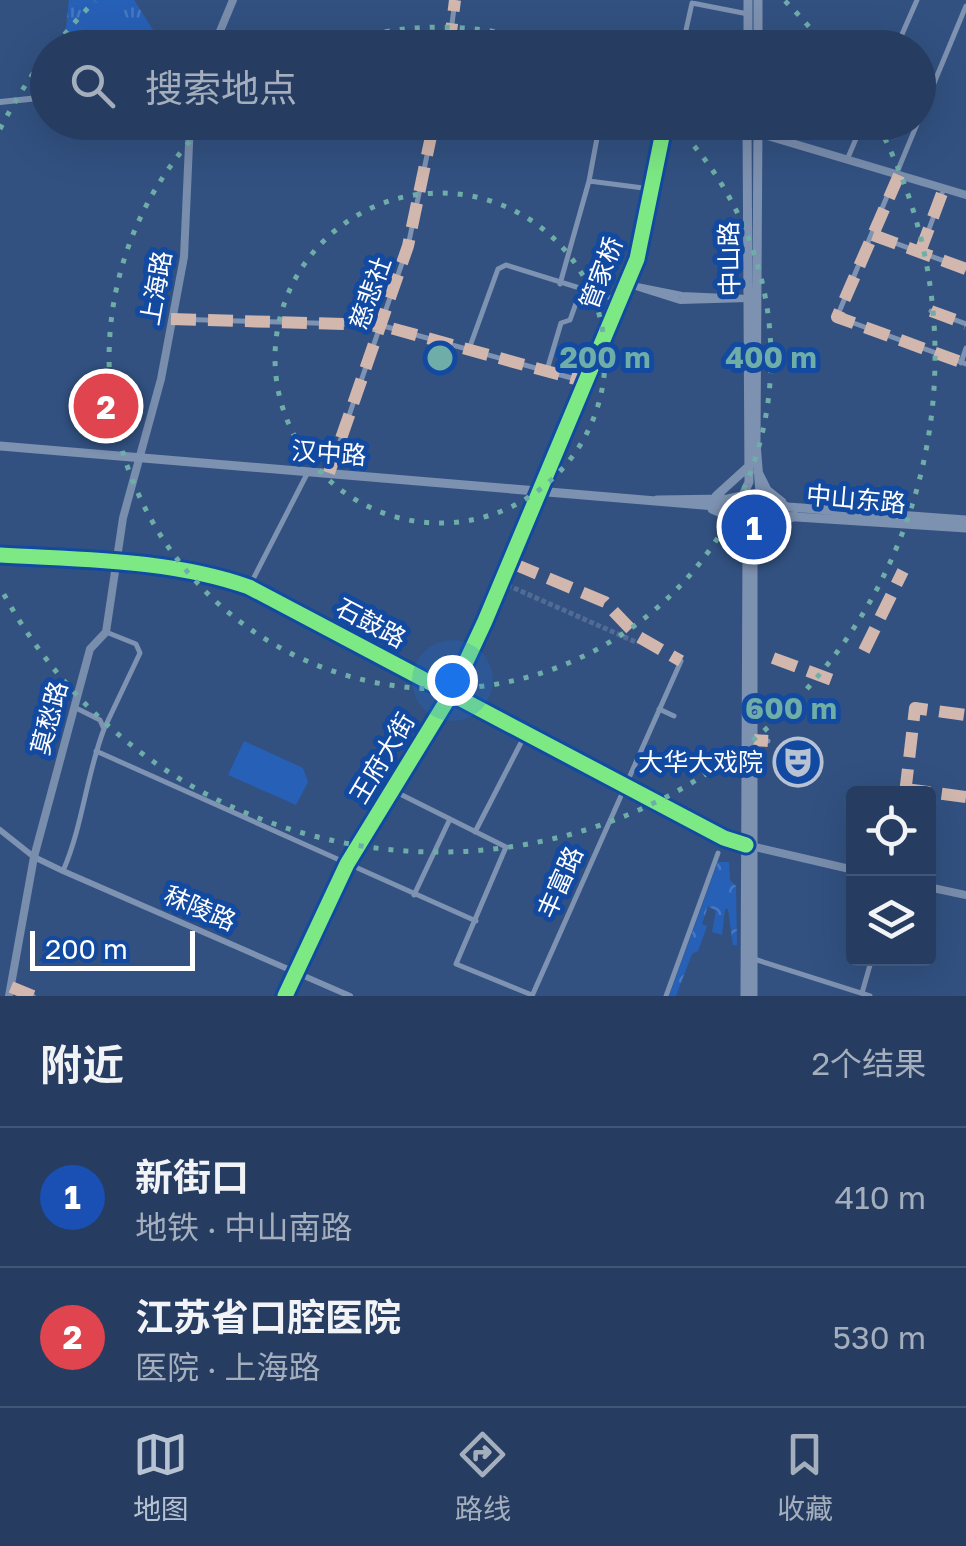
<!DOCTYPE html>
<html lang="zh">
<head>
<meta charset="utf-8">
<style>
	:root { --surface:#263d61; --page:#2e4467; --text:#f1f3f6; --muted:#a4aebd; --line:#425676; --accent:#b7c2d3 }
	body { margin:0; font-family:"Golos Text","Noto Sans SC",sans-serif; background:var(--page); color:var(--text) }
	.controls { position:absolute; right:30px; bottom:30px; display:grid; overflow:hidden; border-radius:10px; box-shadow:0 10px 40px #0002 }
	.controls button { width:90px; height:90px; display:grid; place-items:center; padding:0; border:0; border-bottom:2px solid var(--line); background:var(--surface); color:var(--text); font:50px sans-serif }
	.scale { position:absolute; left:30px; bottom:25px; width:165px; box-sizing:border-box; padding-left:10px; border:5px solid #fff; border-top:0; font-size:28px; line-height:35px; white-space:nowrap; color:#fff; -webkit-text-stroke:8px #1249a1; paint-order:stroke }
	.you { position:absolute; left:452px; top:680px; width:35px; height:35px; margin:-25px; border:8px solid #fff; border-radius:50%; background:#1a73e8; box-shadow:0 0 0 15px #1a73e833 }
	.badge { display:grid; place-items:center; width:65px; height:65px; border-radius:50%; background:var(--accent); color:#fff; font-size:32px; font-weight:700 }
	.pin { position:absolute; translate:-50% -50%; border:5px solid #fff; box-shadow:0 2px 10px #0006 }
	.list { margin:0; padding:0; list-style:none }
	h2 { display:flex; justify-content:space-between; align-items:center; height:130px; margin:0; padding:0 40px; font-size:42px }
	h2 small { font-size:32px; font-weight:400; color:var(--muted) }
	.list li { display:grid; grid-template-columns:65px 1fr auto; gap:30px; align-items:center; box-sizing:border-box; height:140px; padding:0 40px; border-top:2px solid var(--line) }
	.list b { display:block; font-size:38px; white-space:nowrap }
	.list p { margin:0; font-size:32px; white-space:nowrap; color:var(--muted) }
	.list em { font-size:32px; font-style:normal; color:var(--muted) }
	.icon { flex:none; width:55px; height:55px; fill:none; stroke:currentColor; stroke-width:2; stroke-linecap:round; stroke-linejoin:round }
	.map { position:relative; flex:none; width:966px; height:996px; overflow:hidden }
	.search { position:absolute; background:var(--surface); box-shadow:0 10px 40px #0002; left:30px; right:30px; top:30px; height:110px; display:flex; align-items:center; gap:25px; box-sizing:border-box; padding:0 35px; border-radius:55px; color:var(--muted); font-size:38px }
	.sheet { height:410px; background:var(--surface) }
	nav { display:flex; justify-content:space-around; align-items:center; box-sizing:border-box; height:140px; border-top:2px solid var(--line); background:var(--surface); font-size:28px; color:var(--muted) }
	nav a { display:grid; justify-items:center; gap:5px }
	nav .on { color:var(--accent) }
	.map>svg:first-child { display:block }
</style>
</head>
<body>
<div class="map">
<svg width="966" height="996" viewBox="0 0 966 996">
	<defs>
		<pattern id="forest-crowns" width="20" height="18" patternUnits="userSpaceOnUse" patternTransform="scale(2.5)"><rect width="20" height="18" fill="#2760b7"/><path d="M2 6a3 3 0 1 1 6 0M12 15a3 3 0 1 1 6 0" fill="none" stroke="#4778c2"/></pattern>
		<pattern id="park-tufts" width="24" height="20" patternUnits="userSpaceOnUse" patternTransform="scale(2.5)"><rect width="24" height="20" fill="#2760b7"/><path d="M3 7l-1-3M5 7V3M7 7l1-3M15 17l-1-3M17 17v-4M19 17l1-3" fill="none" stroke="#4778c2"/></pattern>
	</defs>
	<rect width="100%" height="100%" fill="#325181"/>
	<path fill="url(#forest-crowns)" d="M 718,862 L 729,862 L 730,880 L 736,886 L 737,945 L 733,945 L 728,909 L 725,909 L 722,935 L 712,932 L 716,911 L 708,906 L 702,924 L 707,926 L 698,951 L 692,954 L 676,996 L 669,996 Z"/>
	<path fill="url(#park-tufts)" d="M 69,0 L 134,0 L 164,47 L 64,47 Z"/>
	<path fill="#2760b7" d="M 244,741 L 303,768 L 308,782 L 296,805 L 228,775 Z"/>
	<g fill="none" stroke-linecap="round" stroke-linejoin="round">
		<path stroke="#516b94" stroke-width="5" stroke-dasharray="5 2.5" stroke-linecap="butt" d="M 507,585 L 638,643"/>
		<path stroke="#7e92b1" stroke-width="5" d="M 692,3 L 748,14
			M 966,6 L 837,317 L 966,364
			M 449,48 L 455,0
			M 682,48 L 692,3
			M 896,48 L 917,0
			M 600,122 L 589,181 L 651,189
			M 847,160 L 863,122
			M 873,235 L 966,269
			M 921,251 L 944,188
			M 560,284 L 589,181
			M 931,311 L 966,324
			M 172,319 L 380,325 L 586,382
			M 469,349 L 498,269 L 506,265 L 618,300
			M 961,363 L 966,348
			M 547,370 L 561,323 L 570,320 L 580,292
			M 329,473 L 408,246 L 434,122
			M 0,555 L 116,561
			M 249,587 L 308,472
			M 659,709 L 674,716
			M 104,729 L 140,653 L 136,644 L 106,632
			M 754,740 L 768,741
			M 96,751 L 476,921
			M 392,790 L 506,847 L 456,964 L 532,995
			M 475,832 L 526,733
			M 63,871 C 83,825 86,776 104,729 L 100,720 L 74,707
			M 414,895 L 449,821
			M 754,959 L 870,996
			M 11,987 L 33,996
			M 862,993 L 872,958
			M 532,996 L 681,661
			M 666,996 L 718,853"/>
		<path stroke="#7e92b1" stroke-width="6" d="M 0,102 L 48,97
			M 626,284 L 680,301 L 748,299
			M 627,284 L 682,295 L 748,298
			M 116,561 L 226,579 L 249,587 L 724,838 L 745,845
			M 0,830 L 34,857 L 63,871 L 350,996
			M 285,996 L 347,864 L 451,694 L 485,621 L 637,259 L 665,122"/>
		<path stroke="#798dad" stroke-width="8" d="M 213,48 L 233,0
			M 721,122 L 966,195
			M 751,846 L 854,870
			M 928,887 L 966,895
			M 9,996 L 34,857 L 90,649 L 106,632 L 123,518 L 161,379 L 184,257 L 190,122"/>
		<path stroke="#7d91b0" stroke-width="9" d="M 748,0 L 748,48
			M 758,48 L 758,0
			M 0,446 L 727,507 L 750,514 L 966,528
			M 758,472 L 767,490 L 782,502
			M 716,496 L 748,467
			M 657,500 L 728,499 L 750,494 L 788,507 L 966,520
			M 712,509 L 726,515 L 745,538
			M 755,542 L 773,525 L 795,516
			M 745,996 L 747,545 L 739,504 L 749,482 L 747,122
			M 753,996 L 753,545 L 761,505 L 756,443 L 758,122"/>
		<path stroke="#d1b7ad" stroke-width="12" stroke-dasharray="25 12" stroke-linecap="butt" d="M 449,48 L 455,0
			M 899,175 L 837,317 L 966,364
			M 873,235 L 966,269
			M 920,252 L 944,188
			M 931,311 L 966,324
			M 171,319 L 380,325 L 586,382
			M 329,473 L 408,246 L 434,122
			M 514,564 L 605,602 L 637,636 L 681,661
			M 864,651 L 903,571
			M 773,658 L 840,683
			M 754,740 L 768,741
			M 905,789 L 966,797
			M 905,794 L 915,708 L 966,715
			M 11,987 L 33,996"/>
		<g stroke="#1249a1" stroke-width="21">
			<path id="cycleway" d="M 0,555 C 82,560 170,559 249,587 L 724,838 L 746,845
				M 285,996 L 347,864 L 451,694 L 485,621 L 637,259 L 665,122"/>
		</g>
		<use href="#cycleway" stroke="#7ce984" stroke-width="15"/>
	</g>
	<g fill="none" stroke="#6fada8" stroke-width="5" stroke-dasharray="5 10">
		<circle cx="440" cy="358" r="165"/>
		<path d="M327 47A331 331 0 0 1 553 47M674 124A331 331 0 1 1 206 124"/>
		<path d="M0 129A496 496 0 0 1 46 56M55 46A496 496 0 0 1 95 1M785 1A496 496 0 0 1 825 46M878 125A496 496 0 1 1 0 587"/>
	</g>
	<defs>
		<g id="theatre-ring" transform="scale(2.5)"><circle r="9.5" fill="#1249a1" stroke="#b7c2d3" stroke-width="1.5"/><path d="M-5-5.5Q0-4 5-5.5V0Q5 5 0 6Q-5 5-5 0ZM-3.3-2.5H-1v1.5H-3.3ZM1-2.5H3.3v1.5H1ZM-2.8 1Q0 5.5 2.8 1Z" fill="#b7c2d3"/></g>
	</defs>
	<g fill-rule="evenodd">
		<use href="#theatre-ring" x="798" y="762"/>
	</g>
	<g text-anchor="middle" stroke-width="10" stroke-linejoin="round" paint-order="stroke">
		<g font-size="25" fill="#fff" stroke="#1249a1">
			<text transform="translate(729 259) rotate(-91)" y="9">中山路</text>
			<text transform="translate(601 273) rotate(-69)" y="9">管家桥</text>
			<text transform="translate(156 288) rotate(-80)" y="9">上海路</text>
			<text transform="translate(370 293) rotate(-70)" y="9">慈悲社</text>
			<text transform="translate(329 453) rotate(4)" y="9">汉中路</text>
			<text transform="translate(856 499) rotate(5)" y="9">中山东路</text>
			<text transform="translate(371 623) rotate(28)" y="9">石鼓路</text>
			<text transform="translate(49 718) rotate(-75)" y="9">莫愁路</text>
			<text transform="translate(382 758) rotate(-59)" y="9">王府大街</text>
			<text transform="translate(560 882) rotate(-66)" y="9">丰富路</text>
			<text transform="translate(200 908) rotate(23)" y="9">秣陵路</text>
		</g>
		<g font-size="25" fill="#fff" stroke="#1249a1" text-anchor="end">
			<text x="763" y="771">大华大戏院</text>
		</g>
	</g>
	<circle cx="440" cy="358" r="15" fill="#6fada8" stroke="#1249a1" stroke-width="5"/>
	<g font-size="30" text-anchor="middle" font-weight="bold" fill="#6fada8" stroke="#1249a1" stroke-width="10" stroke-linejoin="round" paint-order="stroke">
		<text x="605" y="368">200 m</text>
		<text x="771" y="368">400 m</text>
		<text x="791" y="719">600 m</text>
	</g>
</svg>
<div class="controls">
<button><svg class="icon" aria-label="locate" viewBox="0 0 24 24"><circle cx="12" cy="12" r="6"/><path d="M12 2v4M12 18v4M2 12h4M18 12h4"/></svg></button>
<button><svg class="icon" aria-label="layers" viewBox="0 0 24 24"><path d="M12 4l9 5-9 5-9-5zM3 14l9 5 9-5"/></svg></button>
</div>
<div class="scale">200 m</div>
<div class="you"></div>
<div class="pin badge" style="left:754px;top:527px;background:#1a4fb4">1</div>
<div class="pin badge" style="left:106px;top:406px;background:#e0444e">2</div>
<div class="search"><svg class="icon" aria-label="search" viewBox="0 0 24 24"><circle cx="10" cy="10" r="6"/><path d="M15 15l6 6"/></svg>搜索地点</div>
</div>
<section class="sheet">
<h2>附近<small>2个结果</small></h2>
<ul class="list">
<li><span class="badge" style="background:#1a4fb4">1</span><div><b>新街口</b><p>地铁 · 中山南路</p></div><em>410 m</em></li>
<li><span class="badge" style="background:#e0444e">2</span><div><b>江苏省口腔医院</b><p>医院 · 上海路</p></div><em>530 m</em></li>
</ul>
</section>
<nav>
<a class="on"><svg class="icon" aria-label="map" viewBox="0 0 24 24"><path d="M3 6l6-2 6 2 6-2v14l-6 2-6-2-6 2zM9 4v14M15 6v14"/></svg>地图</a>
<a><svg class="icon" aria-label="directions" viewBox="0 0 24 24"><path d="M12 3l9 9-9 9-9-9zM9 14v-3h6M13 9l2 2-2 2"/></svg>路线</a>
<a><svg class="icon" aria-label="saved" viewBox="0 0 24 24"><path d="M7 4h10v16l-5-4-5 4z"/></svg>收藏</a>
</nav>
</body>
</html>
